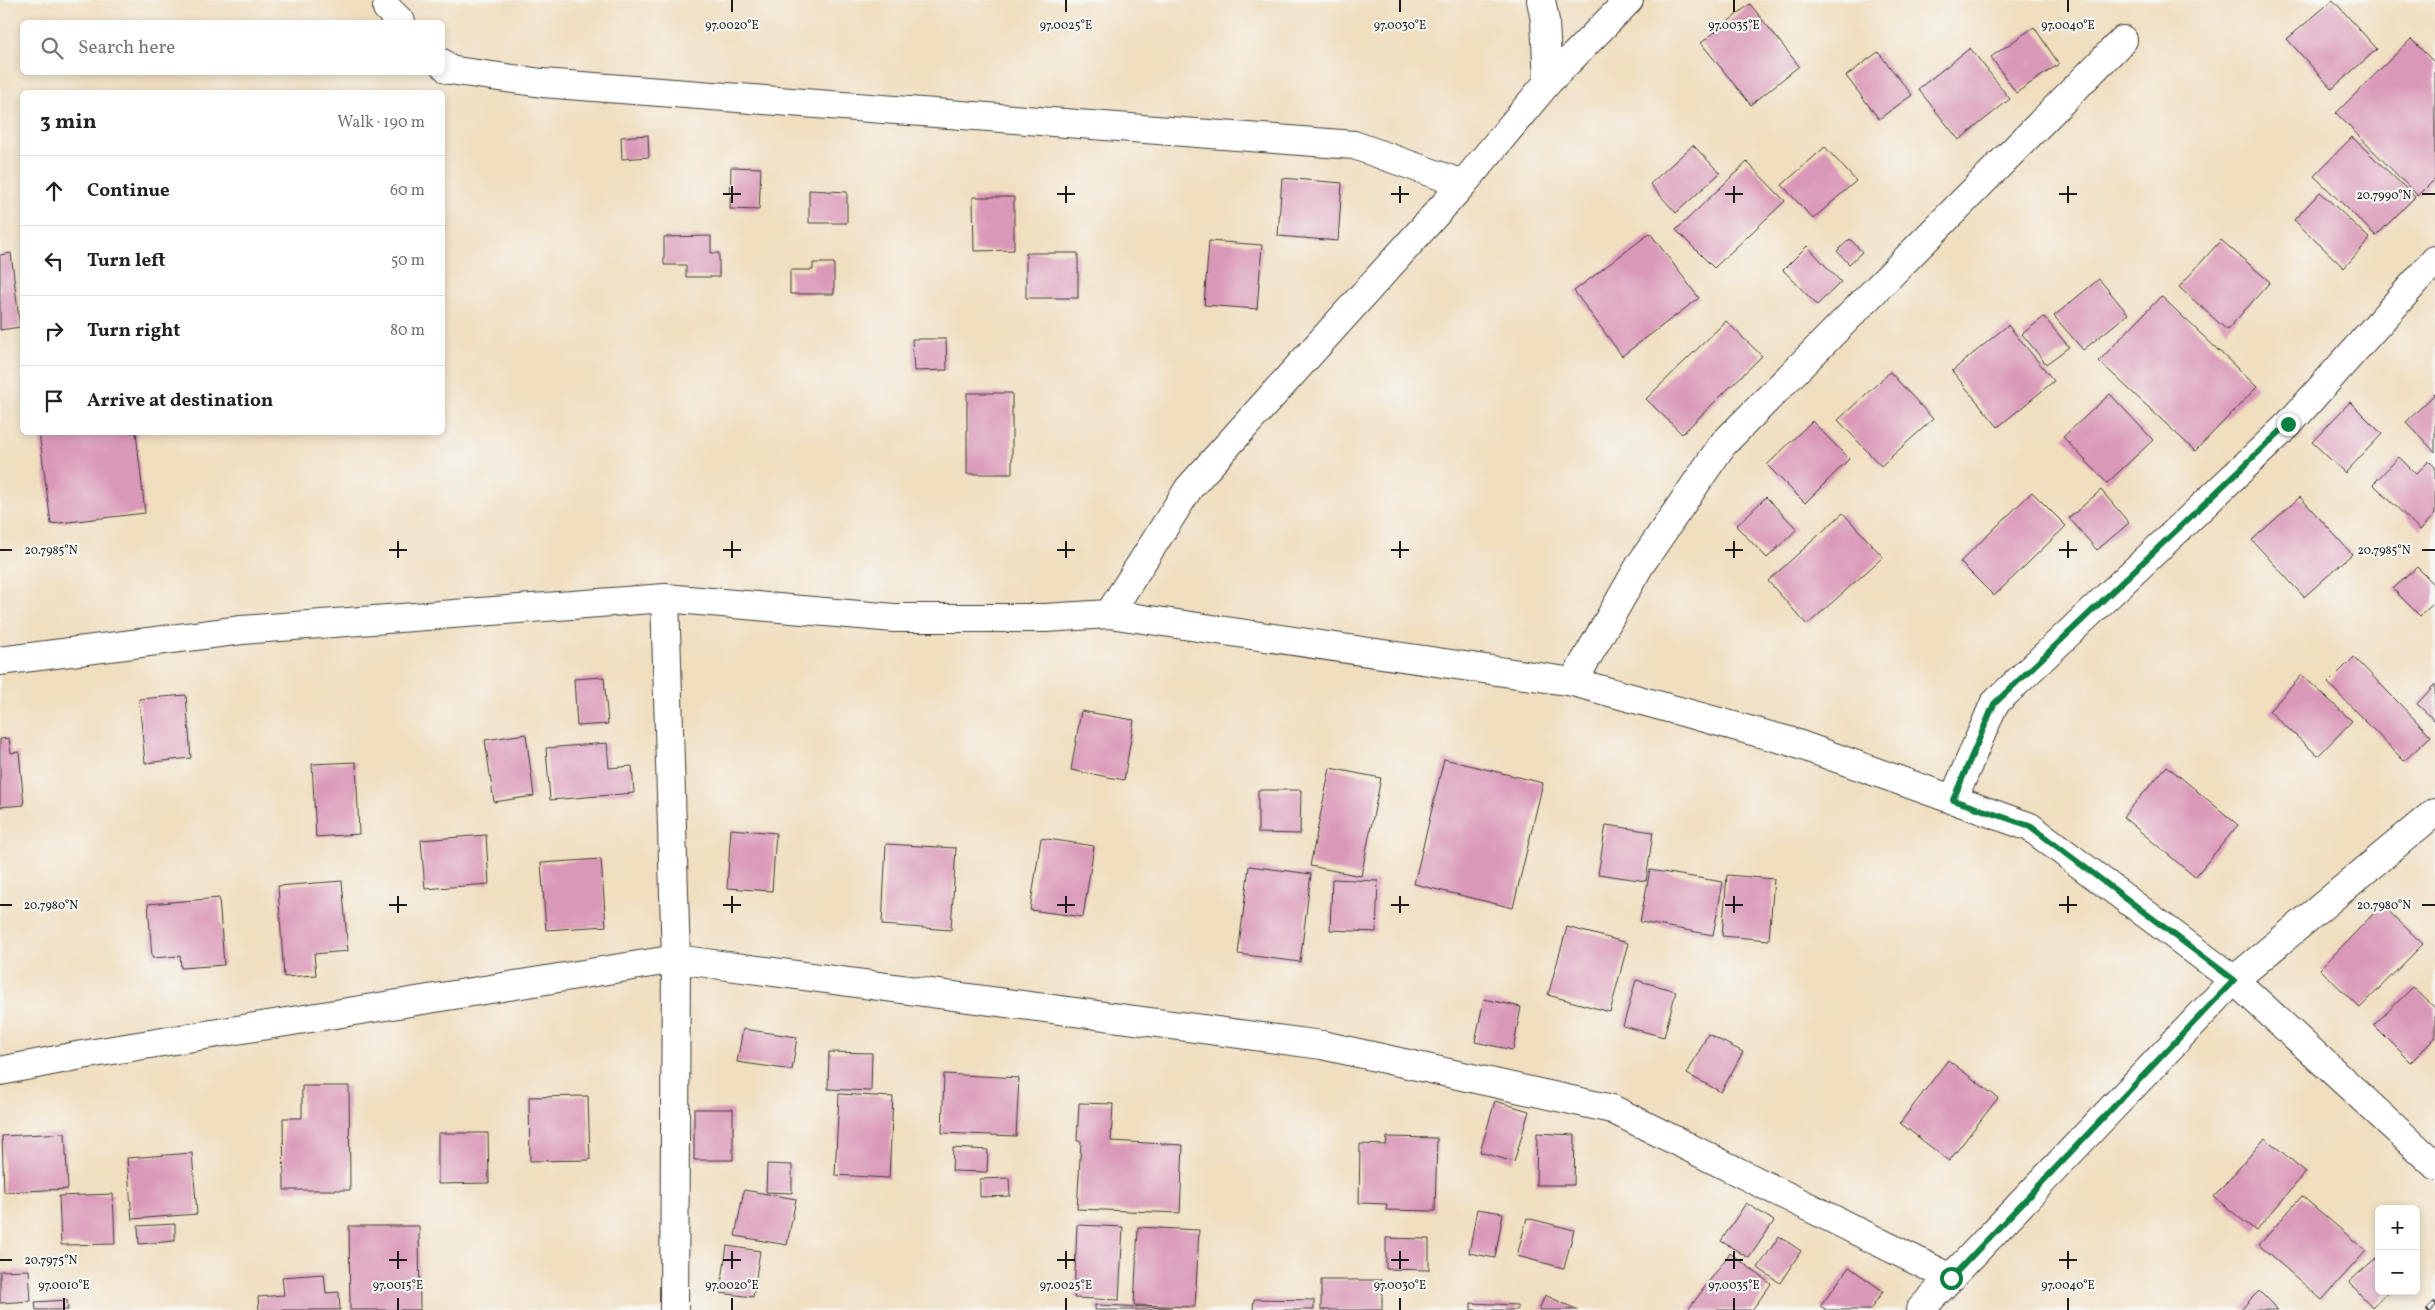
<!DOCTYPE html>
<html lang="en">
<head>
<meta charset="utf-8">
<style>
	:root { --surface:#fff; --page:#f6f6f6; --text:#222; --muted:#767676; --line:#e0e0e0 }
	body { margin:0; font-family:Vollkorn,serif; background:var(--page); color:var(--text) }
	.controls { position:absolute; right:15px; bottom:15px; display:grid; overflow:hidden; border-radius:8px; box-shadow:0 2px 8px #0003 }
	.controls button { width:45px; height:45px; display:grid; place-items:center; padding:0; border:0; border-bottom:1px solid var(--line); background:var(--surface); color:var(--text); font:25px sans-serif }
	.stop { position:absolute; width:15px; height:15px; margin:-11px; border:4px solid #0b8043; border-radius:50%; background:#fff }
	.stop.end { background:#0b8043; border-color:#fff; box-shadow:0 1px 5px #0008 }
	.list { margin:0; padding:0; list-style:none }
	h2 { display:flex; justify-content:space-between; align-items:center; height:65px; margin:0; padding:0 20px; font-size:21px }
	h2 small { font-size:16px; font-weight:400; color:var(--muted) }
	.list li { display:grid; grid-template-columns:32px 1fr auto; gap:15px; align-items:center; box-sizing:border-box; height:70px; padding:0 20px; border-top:1px solid var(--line) }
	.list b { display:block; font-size:19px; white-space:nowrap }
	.list em { font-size:16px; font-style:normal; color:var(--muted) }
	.icon { flex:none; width:28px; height:28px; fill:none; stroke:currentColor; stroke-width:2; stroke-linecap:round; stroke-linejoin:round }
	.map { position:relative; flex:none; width:2435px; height:1310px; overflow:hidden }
	.search { position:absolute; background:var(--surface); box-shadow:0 2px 8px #0003; left:20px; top:20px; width:425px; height:55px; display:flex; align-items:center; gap:12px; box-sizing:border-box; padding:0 18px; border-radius:8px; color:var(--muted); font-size:19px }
	.panel { position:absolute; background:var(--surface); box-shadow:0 2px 8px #0003; left:20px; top:90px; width:425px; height:345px; border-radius:8px }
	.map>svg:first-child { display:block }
</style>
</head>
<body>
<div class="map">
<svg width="2435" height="1310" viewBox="0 0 2435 1310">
	<rect width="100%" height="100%" fill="#f6f6f2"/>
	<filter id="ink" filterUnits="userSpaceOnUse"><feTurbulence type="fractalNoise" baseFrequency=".02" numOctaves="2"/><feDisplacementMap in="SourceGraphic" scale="10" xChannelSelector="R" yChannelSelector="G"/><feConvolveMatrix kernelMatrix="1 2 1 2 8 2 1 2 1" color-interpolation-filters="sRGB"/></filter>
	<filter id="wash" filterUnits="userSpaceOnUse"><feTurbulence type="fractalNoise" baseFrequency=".0096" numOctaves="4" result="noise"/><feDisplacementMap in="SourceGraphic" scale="20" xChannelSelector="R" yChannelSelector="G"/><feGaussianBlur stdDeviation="1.12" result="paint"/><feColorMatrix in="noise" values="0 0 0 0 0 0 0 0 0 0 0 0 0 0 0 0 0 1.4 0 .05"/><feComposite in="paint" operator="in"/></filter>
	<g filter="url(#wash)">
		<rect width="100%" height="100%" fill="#f0debf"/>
		<g id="blocks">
			<path fill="#da98b8" d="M 2333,0 L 2377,49 L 2332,89 L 2287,39 Z
				M 1750,4 L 1799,66 L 1751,105 L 1701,43 Z
				M 2034,27 L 2059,64 L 2016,93 L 1991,57 Z
				M 2411,39 L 2435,63 L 2435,179 L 2418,196 L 2336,113 Z
				M 1970,48 L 2010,99 L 1959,140 L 1918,89 Z
				M 1878,52 L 1912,95 L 1879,119 L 1846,76 Z
				M 648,135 L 649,157 L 622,159 L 621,137 Z
				M 2352,137 L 2415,197 L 2376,236 L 2314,176 Z
				M 1693,145 L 1720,173 L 1676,213 L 1650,184 Z
				M 1825,147 L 1856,181 L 1813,219 L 1782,185 Z
				M 1747,162 L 1785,201 L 1714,268 L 1676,230 Z
				M 731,167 L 761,168 L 759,210 L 730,209 Z
				M 1282,178 L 1342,183 L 1338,241 L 1278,236 Z
				M 809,190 L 847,192 L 847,223 L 809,223 Z
				M 2320,192 L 2370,239 L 2344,268 L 2294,220 Z
				M 973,197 L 1014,197 L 1014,250 L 974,251 Z
				M 1650,233 L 1699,298 L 1622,356 L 1574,291 Z
				M 711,236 L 711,253 L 719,253 L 719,277 L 686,277 L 686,265 L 664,265 L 664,237 Z
				M 1850,239 L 1862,252 L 1849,264 L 1837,251 Z
				M 2221,240 L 2270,282 L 2227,330 L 2179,287 Z
				M 1209,241 L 1262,245 L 1257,309 L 1204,305 Z
				M 1807,246 L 1841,282 L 1817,305 L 1783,270 Z
				M 11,253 L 20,327 L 0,330 L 0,255 Z
				M 1026,253 L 1078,253 L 1078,298 L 1026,298 Z
				M 813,263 L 834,263 L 834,294 L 790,294 L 790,270 L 813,270 Z
				M 2099,279 L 2128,314 L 2083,350 L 2054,316 Z
				M 2161,296 L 2257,387 L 2195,451 L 2099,361 Z
				M 2044,317 L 2069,347 L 2046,364 L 2022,334 Z
				M 1726,321 L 1762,356 L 1682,434 L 1646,399 Z
				M 2008,325 L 2054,381 L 1998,427 L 1952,371 Z
				M 912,339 L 946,339 L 947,370 L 914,371 Z
				M 1890,372 L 1933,419 L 1881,466 L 1838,420 Z
				M 967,393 L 1012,393 L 1012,474 L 967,474 Z
				M 2110,394 L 2153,440 L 2107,483 L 2063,437 Z
				M 2435,394 L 2435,452 L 2406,422 Z
				M 2350,402 L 2382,434 L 2345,473 L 2312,442 Z
				M 1812,421 L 1849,459 L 1805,503 L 1767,465 Z
				M 39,432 L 136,432 L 145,513 L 51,524 Z
				M 2399,457 L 2416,474 L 2429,461 L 2435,467 L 2435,514 L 2420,530 L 2373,484 Z
				M 2101,490 L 2129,523 L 2097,550 L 2069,518 Z
				M 2032,492 L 2066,526 L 1994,596 L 1960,562 Z
				M 1766,497 L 1797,529 L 1767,558 L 1736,526 Z
				M 2300,497 L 2352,554 L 2304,597 L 2252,540 Z
				M 1843,513 L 1883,557 L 1807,625 L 1768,581 Z
				M 2417,567 L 2435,585 L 2435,602 L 2420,616 L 2393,589 Z
				M 2354,657 L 2431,736 L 2404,761 L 2328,683 Z
				M 2302,675 L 2352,721 L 2318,756 L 2269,711 Z
				M 604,677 L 608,724 L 577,726 L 574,679 Z
				M 2435,684 L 2435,721 L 2417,704 Z
				M 186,695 L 191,758 L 145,763 L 139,699 Z
				M 1081,711 L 1134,720 L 1124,780 L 1071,770 Z
				M 526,734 L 534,796 L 494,802 L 485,740 Z
				M 9,738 L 11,753 L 19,752 L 24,805 L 0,807 L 0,739 Z
				M 607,743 L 609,768 L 632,766 L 634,793 L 550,800 L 546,748 Z
				M 1444,759 L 1543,783 L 1513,908 L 1414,884 Z
				M 356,762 L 359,834 L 316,837 L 312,764 Z
				M 2167,766 L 2238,825 L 2195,877 L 2123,817 Z
				M 1330,768 L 1381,778 L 1361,876 L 1310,866 Z
				M 1258,790 L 1301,790 L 1300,834 L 1258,833 Z
				M 1606,825 L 1653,832 L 1646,881 L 1598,874 Z
				M 731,829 L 776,833 L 772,891 L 727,888 Z
				M 486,835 L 489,884 L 425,889 L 421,840 Z
				M 1041,838 L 1094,846 L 1083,917 L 1030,910 Z
				M 886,844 L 956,848 L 951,930 L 882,925 Z
				M 601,859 L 606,926 L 546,930 L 541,863 Z
				M 1249,866 L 1311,874 L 1300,962 L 1238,954 Z
				M 1650,870 L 1723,882 L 1713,935 L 1640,922 Z
				M 1727,875 L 1774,879 L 1769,940 L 1722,936 Z
				M 1332,879 L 1378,881 L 1376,932 L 1330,930 Z
				M 342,881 L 348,951 L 314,954 L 316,975 L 284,977 L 278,886 Z
				M 219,898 L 224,965 L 181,968 L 180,956 L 152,958 L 148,904 Z
				M 2382,905 L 2423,944 L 2360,1008 L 2320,969 Z
				M 1567,927 L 1628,943 L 1610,1012 L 1548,995 Z
				M 1636,980 L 1676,991 L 1664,1037 L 1623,1026 Z
				M 2413,987 L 2435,1008 L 2435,1038 L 2411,1062 L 2374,1025 Z
				M 1484,999 L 1521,1007 L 1513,1050 L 1475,1042 Z
				M 743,1029 L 797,1037 L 792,1070 L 737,1062 Z
				M 1708,1034 L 1743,1052 L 1721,1092 L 1687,1074 Z
				M 829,1052 L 872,1053 L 871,1091 L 828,1089 Z
				M 1948,1060 L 1998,1098 L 1949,1161 L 1900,1123 Z
				M 944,1074 L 1019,1078 L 1016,1136 L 942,1133 Z
				M 302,1086 L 349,1086 L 350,1190 L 284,1190 L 283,1118 L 302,1118 Z
				M 839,1094 L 893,1097 L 889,1178 L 835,1175 Z
				M 588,1096 L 590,1160 L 530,1161 L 529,1097 Z
				M 1495,1101 L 1529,1111 L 1514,1162 L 1480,1152 Z
				M 1079,1103 L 1113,1104 L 1111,1141 L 1183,1145 L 1180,1213 L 1077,1209 L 1081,1141 L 1077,1141 Z
				M 694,1109 L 733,1109 L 733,1160 L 694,1160 Z
				M 65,1133 L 68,1189 L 4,1192 L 2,1136 Z
				M 438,1133 L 488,1133 L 489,1183 L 438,1184 Z
				M 1537,1133 L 1575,1135 L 1574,1185 L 1536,1185 Z
				M 1387,1137 L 1437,1138 L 1435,1211 L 1386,1210 L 1387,1204 L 1359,1203 L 1360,1144 L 1386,1145 Z
				M 2265,1138 L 2306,1172 L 2256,1231 L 2214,1197 Z
				M 953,1148 L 988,1150 L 987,1172 L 952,1171 Z
				M 192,1153 L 197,1214 L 132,1219 L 127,1158 Z
				M 767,1164 L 792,1165 L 792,1193 L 766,1192 Z
				M 1009,1178 L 1010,1196 L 980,1197 L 980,1179 Z
				M 744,1190 L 796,1199 L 787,1245 L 735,1236 Z
				M 113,1194 L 115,1244 L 61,1245 L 59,1196 Z
				M 2302,1196 L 2366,1251 L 2322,1300 L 2259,1245 Z
				M 1746,1203 L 1774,1221 L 1749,1258 L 1721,1241 Z
				M 1477,1209 L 1503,1213 L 1495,1258 L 1469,1253 Z
				M 1527,1218 L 1574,1230 L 1564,1268 L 1517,1256 Z
				M 175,1224 L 175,1241 L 139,1244 L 138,1226 Z
				M 1077,1225 L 1123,1227 L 1119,1300 L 1074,1298 Z
				M 349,1226 L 419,1226 L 420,1310 L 350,1310 Z
				M 1138,1227 L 1199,1230 L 1195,1307 L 1134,1305 Z
				M 1779,1236 L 1801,1251 L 1780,1283 L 1758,1268 Z
				M 1386,1238 L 1429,1239 L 1429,1270 L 1386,1269 Z
				M 727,1246 L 760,1251 L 753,1297 L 720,1293 Z
				M 1730,1253 L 1771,1284 L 1752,1310 L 1688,1310 Z
				M 2379,1255 L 2379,1291 L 2389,1291 L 2372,1307 L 2349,1282 Z
				M 1849,1267 L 1883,1291 L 1870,1310 L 1825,1310 L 1820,1307 Z
				M 29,1270 L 31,1301 L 0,1303 L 0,1271 Z
				M 324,1274 L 326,1293 L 339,1292 L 340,1310 L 259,1310 L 258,1297 L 284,1295 L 282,1277 Z
				M 1321,1280 L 1382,1280 L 1382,1310 L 1321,1310 Z
				M 2259,1291 L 2278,1310 L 2240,1310 Z
				M 1545,1295 L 1578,1310 L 1539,1310 Z
				M 1254,1299 L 1314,1300 L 1314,1310 L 1253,1310 Z
				M 67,1300 L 68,1310 L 36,1310 L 35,1302 Z
				M 1471,1303 L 1517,1305 L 1517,1310 L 1471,1310 Z
				M 1095,1305 L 1171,1308 L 1171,1310 L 1095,1310 Z"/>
		</g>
	</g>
	<g filter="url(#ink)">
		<use href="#blocks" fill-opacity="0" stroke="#3c3934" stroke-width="1"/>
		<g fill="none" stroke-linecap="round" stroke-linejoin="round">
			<g stroke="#3c3934" stroke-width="30">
				<path id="minor" d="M 1541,0 L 1545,21 L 1548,82
					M 387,8 L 401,22
					M 442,63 L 449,70 L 542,83 L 1354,145 L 1463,184
					M 665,598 L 676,959 L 674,1310
					M 1109,614 L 1189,488 L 1463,184 L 1548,82 L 1629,0
					M 0,661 L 242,630 L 665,598 L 894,618 L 1045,618 L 1109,614 L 1573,682 L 1789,741 L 2030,827 L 2234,980 L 2435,1165
					M 1573,682 L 1640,565 L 1723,444 L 2123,40
					M 1953,800 L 1994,704 L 2288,425 L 2435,260
					M 0,1071 L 82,1055 L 676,959 L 1322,1045 L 1612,1109 L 1951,1278
					M 1920,1310 L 2234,980 L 2435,812"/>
			</g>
			<use href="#minor" stroke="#fff" stroke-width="28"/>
			<g stroke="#1c1c1c" stroke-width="5.5">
				<path id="rail" d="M 2429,1310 L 2435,1304"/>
			</g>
			<use href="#rail" stroke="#f6f6f2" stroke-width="4" stroke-dasharray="11" stroke-linecap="butt"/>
		</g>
	</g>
	<g fill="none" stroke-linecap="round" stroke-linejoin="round" filter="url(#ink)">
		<path stroke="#0b8043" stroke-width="6" d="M 1951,1278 L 2234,980 L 2030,826 L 1953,800 L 1994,704 L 2288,424"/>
	</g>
	<path fill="none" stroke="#1c1c1c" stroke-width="2" d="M 732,0 L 732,12M 1066,0 L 1066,12M 1400,0 L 1400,12M 1734,0 L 1734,12M 2068,0 L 2068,12M 732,186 L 732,203M 1066,186 L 1066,203M 1400,186 L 1400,203M 1734,186 L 1734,203M 2068,186 L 2068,203M 723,194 L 741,194M 1057,194 L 1075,194M 1391,194 L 1409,194M 1725,194 L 1743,194M 2059,194 L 2077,194M 2422,194 L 2435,194M 398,541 L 398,558M 732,541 L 732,558M 1066,541 L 1066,558M 1400,541 L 1400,558M 1734,541 L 1734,558M 2068,541 L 2068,558M 0,550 L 12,550M 389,550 L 407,550M 723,550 L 741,550M 1057,550 L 1075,550M 1391,550 L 1409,550M 1725,550 L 1743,550M 2059,550 L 2077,550M 2422,550 L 2435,550M 398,896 L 398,913M 732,896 L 732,913M 1066,896 L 1066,913M 1400,896 L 1400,913M 1734,896 L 1734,913M 2068,896 L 2068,913M 0,905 L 12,905M 389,905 L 407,905M 723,905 L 741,905M 1057,905 L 1075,905M 1391,905 L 1409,905M 1725,905 L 1743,905M 2059,905 L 2077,905M 2422,905 L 2435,905M 398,1251 L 398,1269M 732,1251 L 732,1269M 1066,1251 L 1066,1269M 1400,1251 L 1400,1269M 1734,1251 L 1734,1269M 2068,1251 L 2068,1269M 0,1260 L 12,1260M 389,1260 L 407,1260M 723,1260 L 741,1260M 1057,1260 L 1075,1260M 1391,1260 L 1409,1260M 1725,1260 L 1743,1260M 2059,1260 L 2077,1260M 64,1298 L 64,1310M 398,1298 L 398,1310M 732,1298 L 732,1310M 1066,1298 L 1066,1310M 1400,1298 L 1400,1310M 1734,1298 L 1734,1310M 2068,1298 L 2068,1310"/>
	<g font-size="12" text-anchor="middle" fill="#1c1c1c" stroke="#f6f6f2" stroke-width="4.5" stroke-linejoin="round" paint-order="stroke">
		<text x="732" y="29">97.0020°E</text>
		<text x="1066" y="29">97.0025°E</text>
		<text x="1400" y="29">97.0030°E</text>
		<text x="1734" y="29">97.0035°E</text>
		<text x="2068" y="29">97.0040°E</text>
		<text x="2384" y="199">20.7990°N</text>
		<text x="51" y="554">20.7985°N</text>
		<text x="2384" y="554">20.7985°N</text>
		<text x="51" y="909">20.7980°N</text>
		<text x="2384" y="909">20.7980°N</text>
		<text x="51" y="1264">20.7975°N</text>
		<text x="64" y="1289">97.0010°E</text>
		<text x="398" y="1289">97.0015°E</text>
		<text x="732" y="1289">97.0020°E</text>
		<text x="1066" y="1289">97.0025°E</text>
		<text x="1400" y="1289">97.0030°E</text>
		<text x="1734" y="1289">97.0035°E</text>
		<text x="2068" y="1289">97.0040°E</text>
	</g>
</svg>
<div class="controls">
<button>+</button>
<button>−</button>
</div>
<div class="stop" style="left:1951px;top:1278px"></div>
<div class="stop end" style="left:2288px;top:424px"></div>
<div class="search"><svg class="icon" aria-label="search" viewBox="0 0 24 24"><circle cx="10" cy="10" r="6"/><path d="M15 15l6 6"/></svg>Search here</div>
<section class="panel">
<h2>3 min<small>Walk · 190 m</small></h2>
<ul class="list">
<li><svg class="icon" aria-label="ahead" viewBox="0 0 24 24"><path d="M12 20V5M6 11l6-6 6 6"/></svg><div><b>Continue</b></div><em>60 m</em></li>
<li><svg class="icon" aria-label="left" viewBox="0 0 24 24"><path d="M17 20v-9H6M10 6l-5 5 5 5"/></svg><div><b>Turn left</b></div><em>50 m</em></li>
<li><svg class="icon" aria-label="right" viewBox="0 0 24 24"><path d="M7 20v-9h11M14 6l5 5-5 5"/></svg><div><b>Turn right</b></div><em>80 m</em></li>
<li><svg class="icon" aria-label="arrive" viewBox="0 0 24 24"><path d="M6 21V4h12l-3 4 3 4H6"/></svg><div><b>Arrive at destination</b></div></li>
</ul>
</section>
</div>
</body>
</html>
